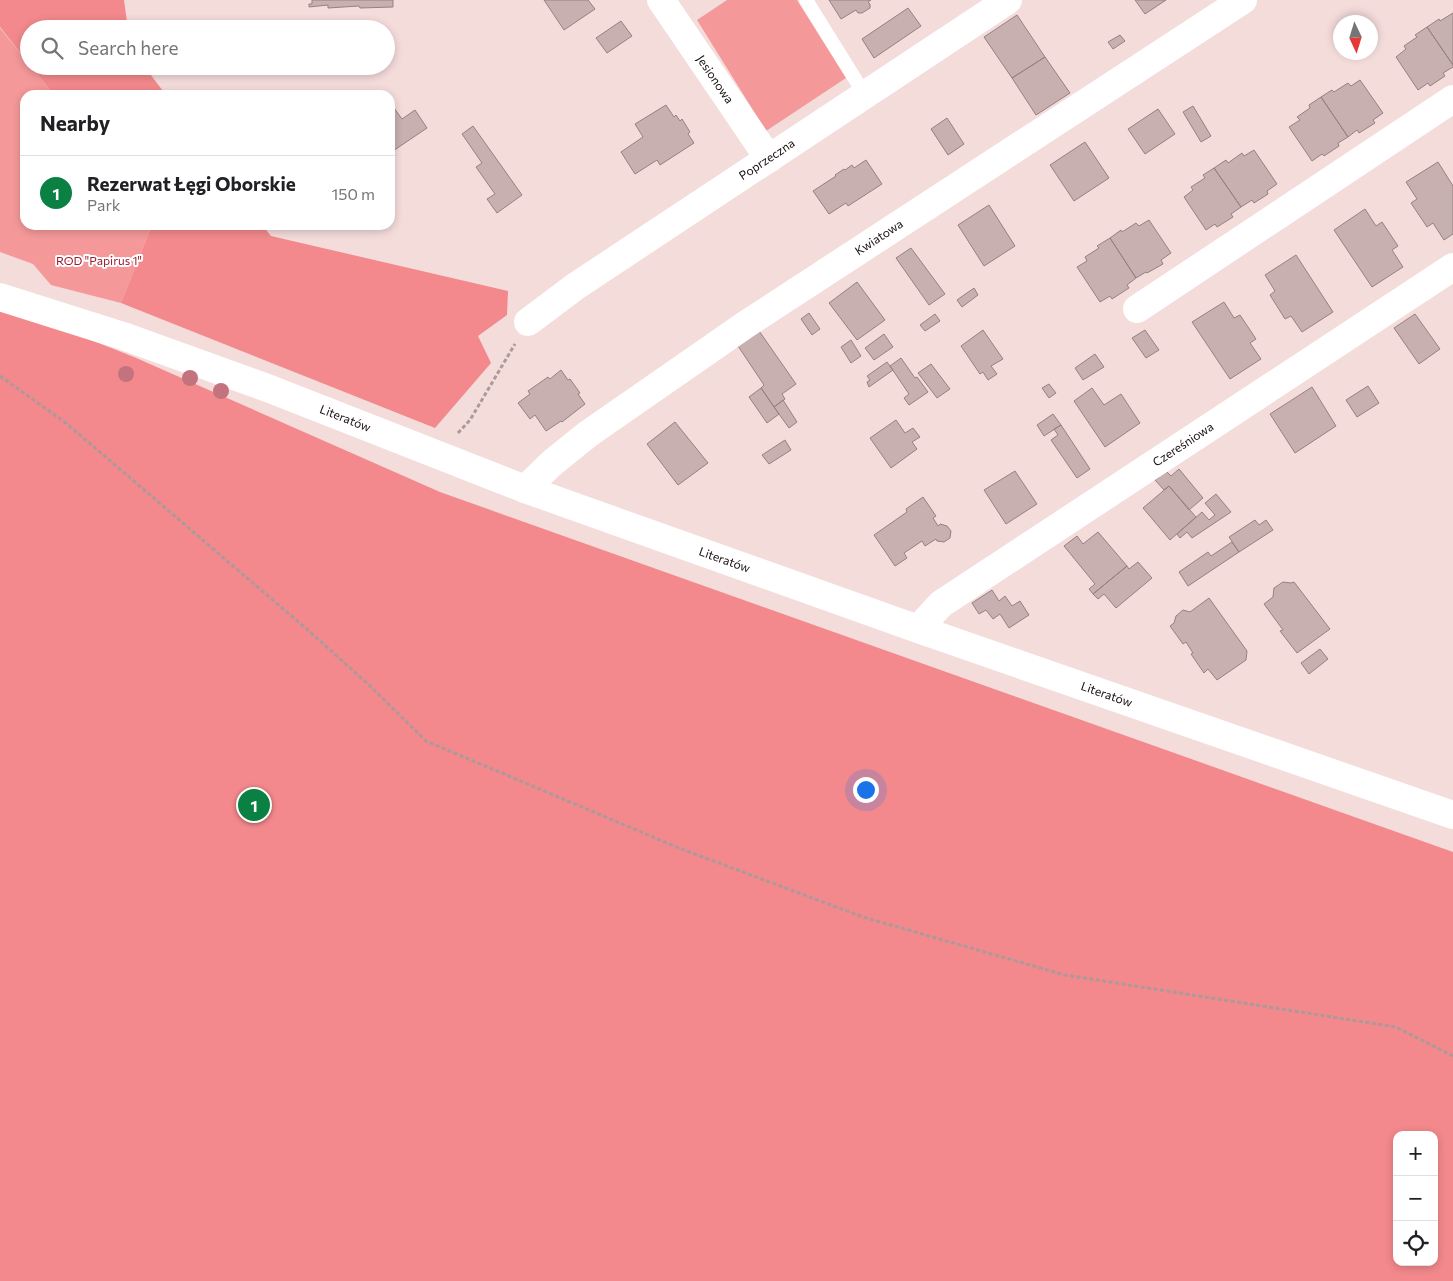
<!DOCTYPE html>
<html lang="en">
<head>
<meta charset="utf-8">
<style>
	:root { --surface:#fff; --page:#f2f2f2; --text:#202124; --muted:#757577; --line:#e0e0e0; --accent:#0b8043 }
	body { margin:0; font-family:Commissioner,sans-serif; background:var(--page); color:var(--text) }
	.controls { position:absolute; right:15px; bottom:15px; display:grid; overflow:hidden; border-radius:10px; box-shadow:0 2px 8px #0003 }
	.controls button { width:45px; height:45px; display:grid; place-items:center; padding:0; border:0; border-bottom:1px solid var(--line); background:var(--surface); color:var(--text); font:25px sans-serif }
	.compass { position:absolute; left:1333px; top:15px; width:45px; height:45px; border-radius:50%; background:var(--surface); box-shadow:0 2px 8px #0003; rotate:176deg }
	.you { position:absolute; left:865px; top:789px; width:18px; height:18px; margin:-12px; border:4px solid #fff; border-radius:50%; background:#1a73e8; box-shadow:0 0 0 8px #1a73e833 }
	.badge { display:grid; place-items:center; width:32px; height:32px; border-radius:50%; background:var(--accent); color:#fff; font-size:16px; font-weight:700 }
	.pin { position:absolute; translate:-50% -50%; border:2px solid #fff; box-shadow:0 1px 5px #0006 }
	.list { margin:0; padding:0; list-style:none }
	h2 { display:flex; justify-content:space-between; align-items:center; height:65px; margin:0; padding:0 20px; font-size:21px }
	h2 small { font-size:16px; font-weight:400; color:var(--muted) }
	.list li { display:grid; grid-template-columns:32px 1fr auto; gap:15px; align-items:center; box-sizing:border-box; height:75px; padding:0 20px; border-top:1px solid var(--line) }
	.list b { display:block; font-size:19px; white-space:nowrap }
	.list p { margin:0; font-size:16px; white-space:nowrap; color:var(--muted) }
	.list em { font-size:16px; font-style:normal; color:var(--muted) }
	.icon { flex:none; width:28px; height:28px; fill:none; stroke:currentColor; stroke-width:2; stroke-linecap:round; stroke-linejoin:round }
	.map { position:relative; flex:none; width:1453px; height:1281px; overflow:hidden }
	.search { position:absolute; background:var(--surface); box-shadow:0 2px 8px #0003; left:20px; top:20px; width:375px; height:55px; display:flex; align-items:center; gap:12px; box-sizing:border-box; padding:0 18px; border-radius:28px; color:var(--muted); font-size:19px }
	.panel { position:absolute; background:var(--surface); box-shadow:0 2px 8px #0003; left:20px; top:90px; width:375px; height:140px; border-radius:15px }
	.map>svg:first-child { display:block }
</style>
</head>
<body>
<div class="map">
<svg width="1453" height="1281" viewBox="0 0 1453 1281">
	<rect width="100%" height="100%" fill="#f4dcdb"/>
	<path fill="#f5989a" d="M 727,0 L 797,0 L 846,78 L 766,131 L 697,20 Z
		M 0,28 L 29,64 L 29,66 L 31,66 L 54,95 L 25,95 L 25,225 L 152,225 L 121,303 L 51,285 L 33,264 L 0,252 Z"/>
	<path fill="#f3898c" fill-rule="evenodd" d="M 0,0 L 124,0 L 128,29 L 29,29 L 29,64 L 0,27 Z
		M 31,66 L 144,66 L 166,95 L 54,95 Z
		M 152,225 L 262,225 L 271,236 L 508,291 L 507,315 L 478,336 L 491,363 L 435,428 L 121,303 Z
		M 0,304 L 134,357 L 440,492 L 1453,852 L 1453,1281 L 0,1281 ZM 1397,1135 L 1434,1135 L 1434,1262 L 1397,1262 Z"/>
	<path fill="#c7b0af" stroke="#978080" d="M 312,0 L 393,0 L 393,7 L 360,8 L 359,6 L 328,8 L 328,5 L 309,7 L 309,4 L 312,4 Z
		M 544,0 L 588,0 L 595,9 L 564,30 Z
		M 829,0 L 871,0 L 868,2 L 870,4 L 870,8 L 862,13 L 858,13 L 856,10 L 841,19 Z
		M 1135,0 L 1166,0 L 1145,14 Z
		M 908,8 L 921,26 L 874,58 L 862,39 Z
		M 1453,13 L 1453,65 L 1427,27 L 1439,19 L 1440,21 Z
		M 1017,15 L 1045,57 L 1012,78 L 984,37 Z
		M 621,21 L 632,36 L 607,53 L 596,38 Z
		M 1427,27 L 1453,65 L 1453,67 L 1443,73 L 1445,76 L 1430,86 L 1428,83 L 1418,90 L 1396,57 L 1406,49 L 1404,46 L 1417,37 L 1415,35 Z
		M 1120,35 L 1125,41 L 1113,49 L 1108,42 Z
		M 1045,57 L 1070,93 L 1036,115 L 1012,78 Z
		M 1360,80 L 1383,113 L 1373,120 L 1375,123 L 1359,133 L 1357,130 L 1348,137 L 1321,97 L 1332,90 L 1334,92 L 1348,83 L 1351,86 Z
		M 1321,97 L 1348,137 L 1338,143 L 1339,146 L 1324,156 L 1322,154 L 1312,161 L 1289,127 L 1300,120 L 1297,117 L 1310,108 L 1309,105 Z
		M 390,104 L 391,104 L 402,119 L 415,110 L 427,128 L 390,153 Z
		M 666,105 L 674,117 L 676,115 L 680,121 L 682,119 L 690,132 L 688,134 L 694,143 L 660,165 L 657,160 L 635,174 L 621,152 L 643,137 L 635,124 Z
		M 1193,106 L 1211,136 L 1201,142 L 1183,112 Z
		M 1158,109 L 1175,134 L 1145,154 L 1128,129 Z
		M 947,118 L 964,144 L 948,155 L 931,129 Z
		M 473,126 L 522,195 L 497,213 L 487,199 L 495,194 L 476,167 L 482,163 L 462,134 Z
		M 1085,142 L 1109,178 L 1074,201 L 1050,165 Z
		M 1254,150 L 1277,184 L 1267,191 L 1268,194 L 1254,203 L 1252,200 L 1241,207 L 1214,168 L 1226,160 L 1228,163 L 1242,153 L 1244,156 Z
		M 866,160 L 882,184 L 848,206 L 846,203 L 829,214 L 813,191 L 836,176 L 835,175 L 844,169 L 845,170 L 852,165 L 854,168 Z
		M 1438,162 L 1453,186 L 1453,234 L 1444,240 L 1433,223 L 1427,227 L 1411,203 L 1417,199 L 1406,182 Z
		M 1214,168 L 1241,207 L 1231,214 L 1233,217 L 1217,227 L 1215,224 L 1206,230 L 1184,197 L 1193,190 L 1191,187 L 1205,178 L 1203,175 Z
		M 989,205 L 1015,246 L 984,266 L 958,225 Z
		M 1365,209 L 1376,226 L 1382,222 L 1398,246 L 1392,250 L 1403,267 L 1372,287 L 1334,230 Z
		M 1149,220 L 1171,253 L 1161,260 L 1163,264 L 1147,273 L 1146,272 L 1136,278 L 1110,238 L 1121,230 L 1122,232 L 1136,223 L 1139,226 Z
		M 1110,238 L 1136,278 L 1127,285 L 1129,288 L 1112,299 L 1110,296 L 1100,302 L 1077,267 L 1087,261 L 1085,257 L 1099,248 L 1097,246 Z
		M 911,248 L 945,294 L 929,305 L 896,258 Z
		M 1296,255 L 1333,312 L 1302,332 L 1291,316 L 1285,319 L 1270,295 L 1275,291 L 1265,275 Z
		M 857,282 L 885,320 L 857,340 L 829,303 Z
		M 974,288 L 978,295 L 962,307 L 957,300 Z
		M 1224,302 L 1234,318 L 1240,315 L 1256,339 L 1250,343 L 1261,359 L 1230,379 L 1192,322 Z
		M 809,313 L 820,329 L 812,335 L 801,319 Z
		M 935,314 L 940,321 L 925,331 L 920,325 Z
		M 1415,314 L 1440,349 L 1419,364 L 1394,328 Z
		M 757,328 L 796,384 L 782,394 L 785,399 L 774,407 L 761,388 L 764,385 L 736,343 Z
		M 983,330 L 1003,359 L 991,366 L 997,374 L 988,380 L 983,372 L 980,374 L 961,346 Z
		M 1145,330 L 1159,350 L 1146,358 L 1132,338 Z
		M 884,334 L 893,347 L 874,360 L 865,348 Z
		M 851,340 L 861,356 L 851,363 L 841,347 Z
		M 1095,354 L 1104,367 L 1083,380 L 1075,368 Z
		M 901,358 L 915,378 L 917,377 L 928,392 L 909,405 L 904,398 L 909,394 L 890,366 Z
		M 887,362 L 893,370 L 869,387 L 867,382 L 870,380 L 867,376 Z
		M 931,364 L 950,389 L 937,398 L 918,373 Z
		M 561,370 L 568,380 L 570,379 L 580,393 L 578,394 L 585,404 L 562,422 L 561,421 L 546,431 L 535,415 L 530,419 L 518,403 L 530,394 L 528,391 L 548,377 L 550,379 Z
		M 1049,384 L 1056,393 L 1049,398 L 1042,388 Z
		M 1368,386 L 1379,403 L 1357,417 L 1346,400 Z
		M 1312,387 L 1336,426 L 1295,453 L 1270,414 Z
		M 761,388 L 779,414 L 767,423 L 749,397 Z
		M 1092,388 L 1104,405 L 1121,394 L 1140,423 L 1105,447 L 1074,401 Z
		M 783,400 L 797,422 L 789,428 L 774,407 Z
		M 1053,414 L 1061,425 L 1044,436 L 1037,425 Z
		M 896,420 L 905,433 L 913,428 L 920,437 L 912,442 L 917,449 L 891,468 L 870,438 Z
		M 675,422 L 708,463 L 678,485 L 647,444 Z
		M 1061,425 L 1090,469 L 1077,478 L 1051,440 L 1058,435 L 1054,429 Z
		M 785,440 L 791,450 L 769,464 L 762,455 Z
		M 1179,469 L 1203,498 L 1189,510 L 1169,486 L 1164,490 L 1155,480 L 1166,471 L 1171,476 Z
		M 1015,471 L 1037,504 L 1006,524 L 984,490 Z
		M 1169,486 L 1196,517 L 1170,540 L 1143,508 Z
		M 1216,494 L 1231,512 L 1192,538 L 1187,532 L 1180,538 L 1177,534 L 1202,512 L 1209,520 L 1215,515 L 1205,503 Z
		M 923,497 L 936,516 L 933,518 L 938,526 L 940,524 L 947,526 L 951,531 L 950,538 L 944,542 L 937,541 L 936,539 L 925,546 L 922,541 L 904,553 L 907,558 L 895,566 L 874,535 L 907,512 L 906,509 Z
		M 1255,520 L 1259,525 L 1266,520 L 1273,530 L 1239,552 L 1229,537 Z
		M 1098,532 L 1127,566 L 1093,594 L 1089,589 L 1095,584 L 1064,546 L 1077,536 L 1083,544 Z
		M 1232,542 L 1239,552 L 1188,586 L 1179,572 L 1208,552 L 1211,556 Z
		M 1138,562 L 1152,578 L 1116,608 L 1104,594 L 1098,599 L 1093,594 L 1127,566 L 1129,569 Z
		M 1283,582 L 1291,583 L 1294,582 L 1330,629 L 1297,653 L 1280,631 L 1283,630 L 1264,604 L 1273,597 L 1274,588 Z
		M 992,590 L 999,601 L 1005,596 L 1012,606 L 1020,601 L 1029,615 L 1009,628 L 1000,614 L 993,619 L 986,610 L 979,614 L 972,603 Z
		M 1209,598 L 1247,651 L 1246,660 L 1217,680 L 1208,669 L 1204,673 L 1191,654 L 1193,653 L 1186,642 L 1183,644 L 1170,626 L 1174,623 L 1176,616 L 1183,610 L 1190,612 Z
		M 1320,649 L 1328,659 L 1309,674 L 1301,663 Z"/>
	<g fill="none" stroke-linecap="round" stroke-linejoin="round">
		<path stroke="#ac9999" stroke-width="3" stroke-dasharray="4 2.5" stroke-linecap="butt" d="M 0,376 L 66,423 L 309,631 L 369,685 L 426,741 L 679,848 L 863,917 L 1065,975 L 1396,1027 L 1453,1056
			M 458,433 L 470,420 L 515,344"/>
		<path stroke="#fff" stroke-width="14" d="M 806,0 L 865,95"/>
		<g stroke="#fff" stroke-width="28">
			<path id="s1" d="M 661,0 L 769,159"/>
			<path d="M 1137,309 L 1453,99"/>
			<path id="s2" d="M 528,322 L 576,286 L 1008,0"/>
			<path id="s3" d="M 525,489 L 552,463 L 588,434 L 745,325 L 1243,0"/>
			<path id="s4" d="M 918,629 L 941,604 L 1453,267"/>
		</g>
		<path stroke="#fff" stroke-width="28" id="s5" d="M 0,297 L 123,336 L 270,389 L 525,489 L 918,629 L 1453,815"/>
	</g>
	<g fill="#c3737e">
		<circle cx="126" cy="374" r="8"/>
		<circle cx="190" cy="378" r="8"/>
		<circle cx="221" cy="391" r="8"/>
	</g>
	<g text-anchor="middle" stroke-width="4" stroke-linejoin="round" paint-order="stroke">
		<g font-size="12" fill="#160e0e" stroke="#fff">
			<text dy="4" stroke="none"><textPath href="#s1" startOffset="96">Jesionowa</textPath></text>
			<text dy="4" stroke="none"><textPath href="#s2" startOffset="289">Poprzeczna</textPath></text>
			<text dy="4" stroke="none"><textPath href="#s3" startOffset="435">Kwiatowa</textPath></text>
			<text dy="4" stroke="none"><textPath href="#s5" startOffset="366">Literatów</textPath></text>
			<text dy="4" stroke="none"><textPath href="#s4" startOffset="324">Czereśniowa</textPath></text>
			<text dy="4" stroke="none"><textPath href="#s5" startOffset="771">Literatów</textPath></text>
			<text dy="4" stroke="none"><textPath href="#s5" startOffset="1176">Literatów</textPath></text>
		</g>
		<g font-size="12" fill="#9b1d31" stroke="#fff">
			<text x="99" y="265">ROD "Papirus 1"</text>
		</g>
	</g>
</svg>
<div class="controls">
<button>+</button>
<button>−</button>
<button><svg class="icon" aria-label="locate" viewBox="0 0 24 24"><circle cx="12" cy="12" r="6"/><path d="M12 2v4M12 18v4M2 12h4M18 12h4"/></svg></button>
</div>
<svg class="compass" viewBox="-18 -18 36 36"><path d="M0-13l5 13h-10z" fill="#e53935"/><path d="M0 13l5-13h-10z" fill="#757577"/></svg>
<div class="you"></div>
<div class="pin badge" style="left:254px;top:805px">1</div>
<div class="search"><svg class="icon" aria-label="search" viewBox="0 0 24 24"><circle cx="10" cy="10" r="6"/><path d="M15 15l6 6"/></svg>Search here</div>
<section class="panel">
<h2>Nearby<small></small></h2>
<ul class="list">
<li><span class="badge">1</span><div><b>Rezerwat Łęgi Oborskie</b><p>Park</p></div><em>150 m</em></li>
</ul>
</section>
</div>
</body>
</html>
